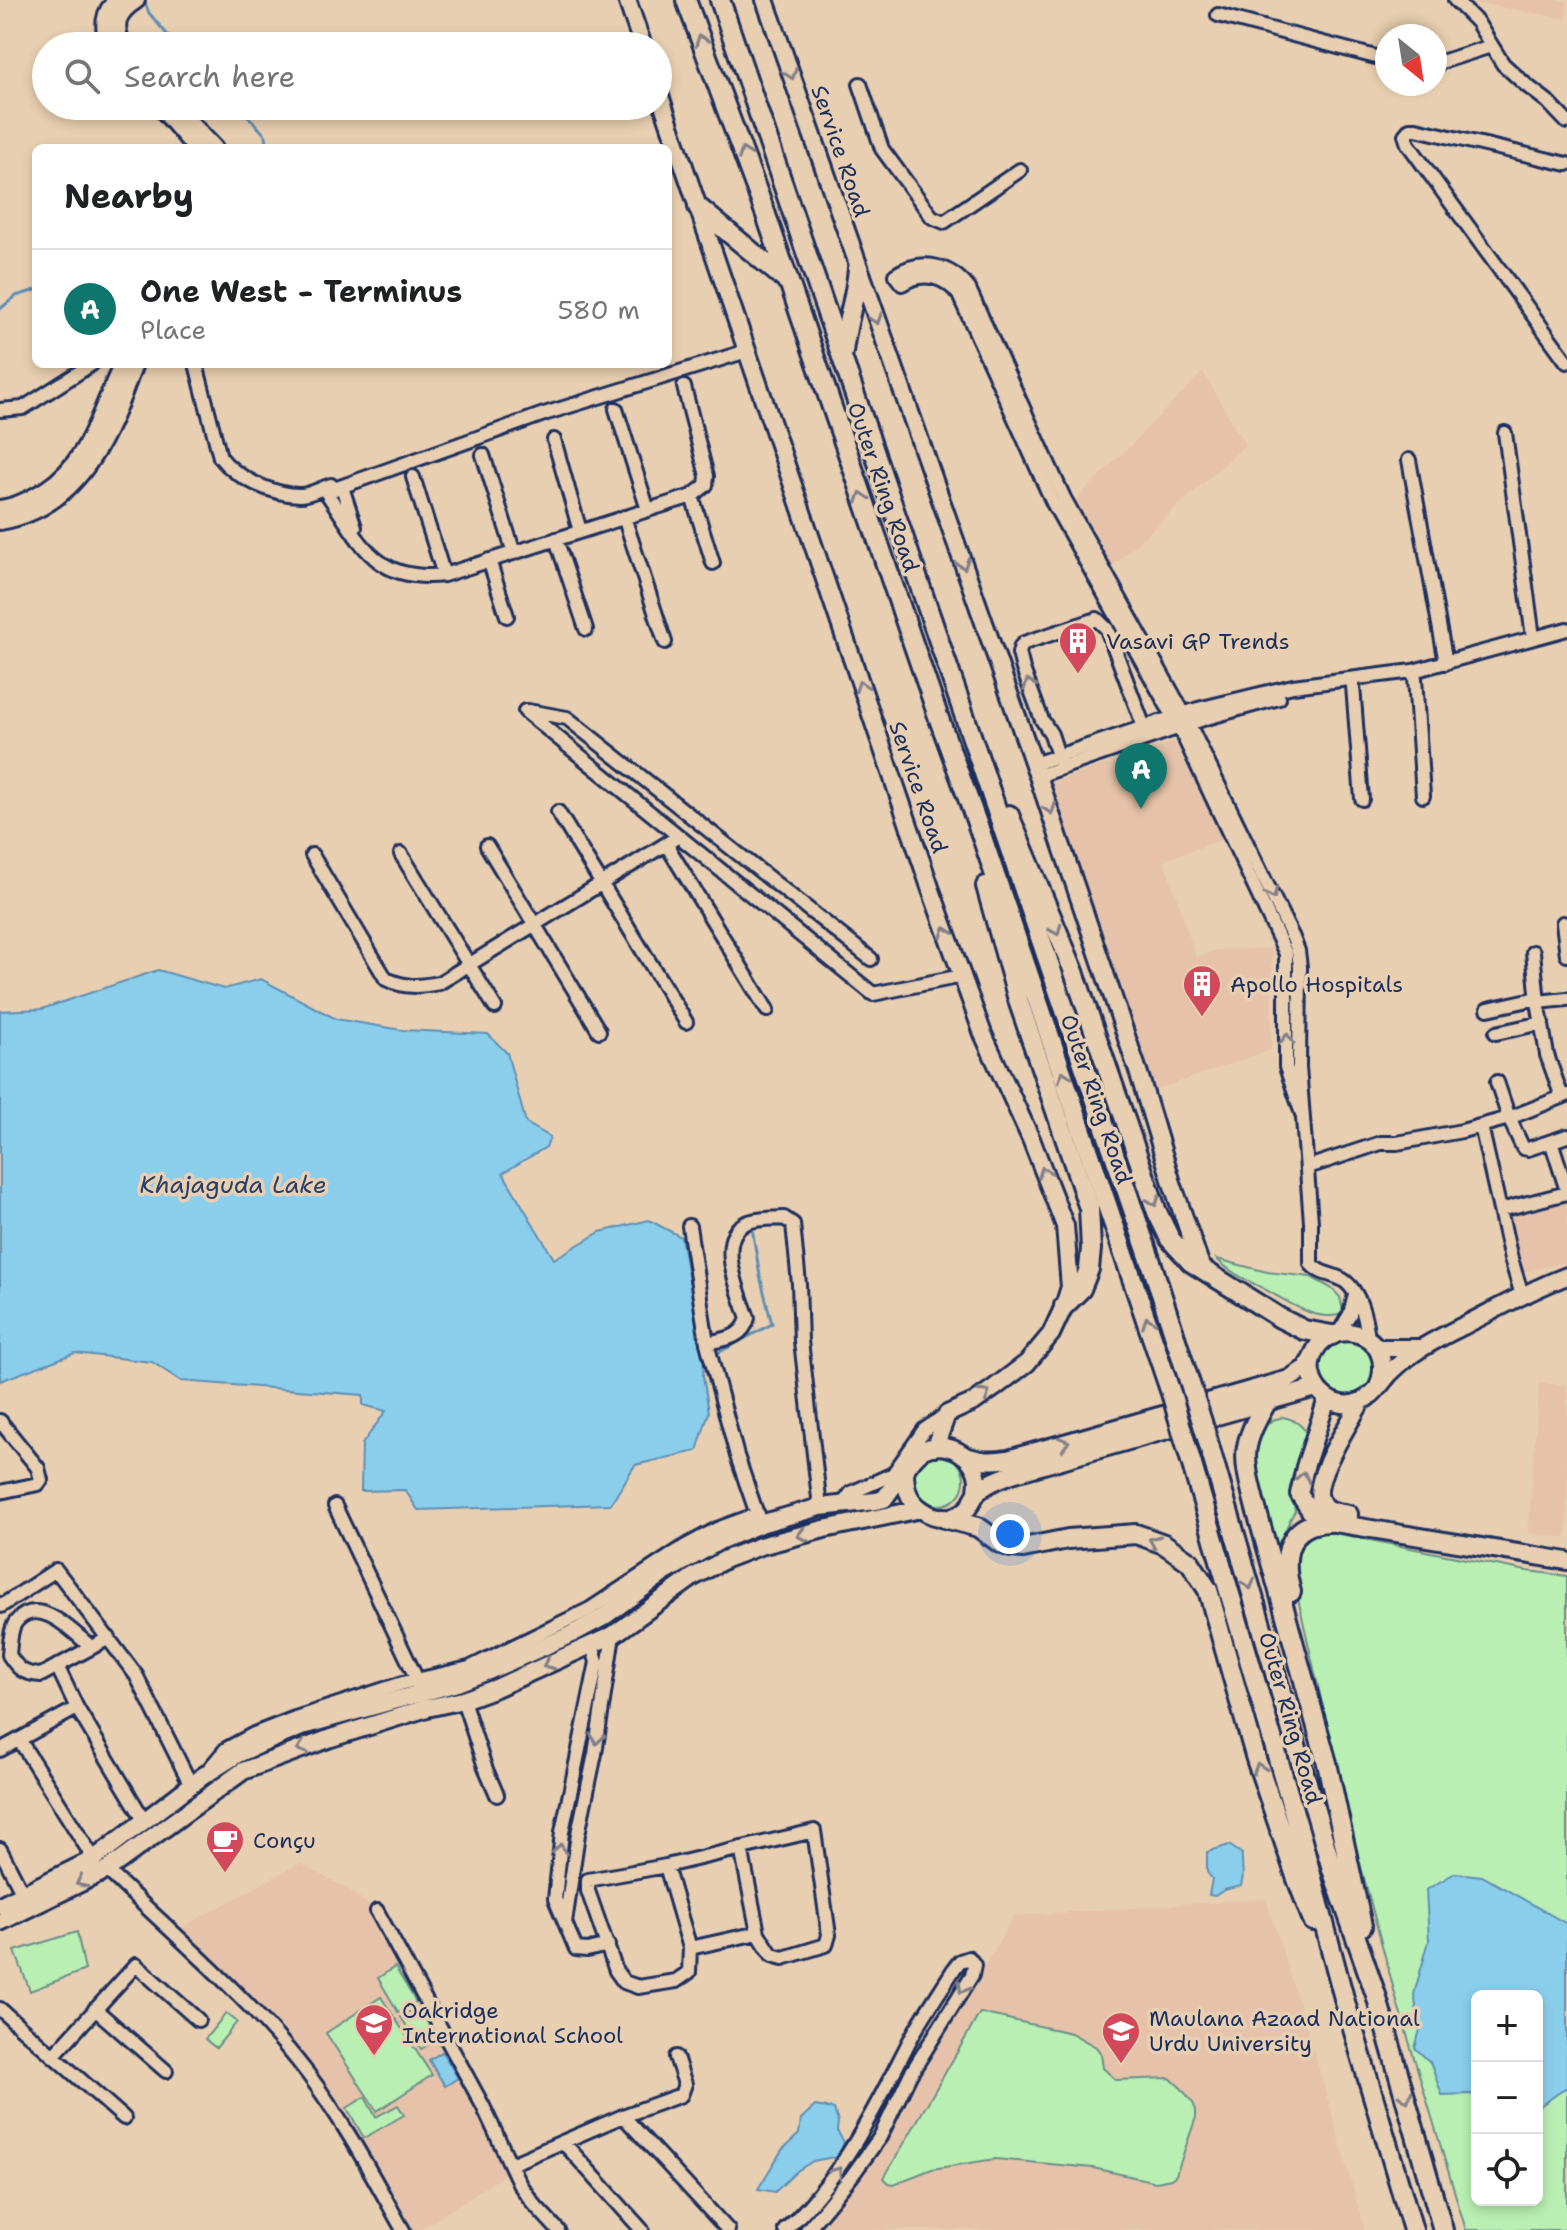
<!DOCTYPE html>
<html lang="en">
<head>
<meta charset="utf-8">
<style>
	:root { --surface:#fff; --page:#f2f2f2; --text:#202124; --muted:#757577; --line:#e0e0e0; --accent:#0f766e }
	body { margin:0; font-family:"Shantell Sans",sans-serif; background:var(--page); color:var(--text) }
	.controls { position:absolute; right:24px; bottom:24px; display:grid; overflow:hidden; border-radius:12px; box-shadow:0 4px 12px #0003 }
	.controls button { width:72px; height:72px; display:grid; place-items:center; padding:0; border:0; border-bottom:2px solid var(--line); background:var(--surface); color:var(--text); font:40px sans-serif }
	.compass { position:absolute; left:1375px; top:24px; width:72px; height:72px; border-radius:50%; background:var(--surface); box-shadow:0 4px 12px #0003; rotate:150deg }
	.you { position:absolute; left:1010px; top:1534px; width:28px; height:28px; margin:-20px; border:6px solid #fff; border-radius:50%; background:#1a73e8; box-shadow:0 0 0 12px #1a73e833 }
	.badge { display:grid; place-items:center; width:52px; height:52px; border-radius:50%; background:var(--accent); color:#fff; font-size:26px; font-weight:700 }
	.pin { position:absolute; translate:-50% -66px; filter:drop-shadow(0 2px 4px #0008) }
	.pin::after { content:''; position:absolute; top:42px; width:28px; height:24px; background:inherit; clip-path:polygon(0 0,100% 0,50% 100%) }
	.list { margin:0; padding:0; list-style:none }
	h2 { display:flex; justify-content:space-between; align-items:center; height:104px; margin:0; padding:0 32px; font-size:34px }
	h2 small { font-size:26px; font-weight:400; color:var(--muted) }
	.list li { display:grid; grid-template-columns:52px 1fr auto; gap:24px; align-items:center; box-sizing:border-box; height:120px; padding:0 32px; border-top:2px solid var(--line) }
	.list b { display:block; font-size:30px; white-space:nowrap }
	.list p { margin:0; font-size:26px; white-space:nowrap; color:var(--muted) }
	.list em { font-size:26px; font-style:normal; color:var(--muted) }
	.icon { flex:none; width:44px; height:44px; fill:none; stroke:currentColor; stroke-width:2; stroke-linecap:round; stroke-linejoin:round }
	.map { position:relative; flex:none; width:1567px; height:2230px; overflow:hidden }
	.search { position:absolute; background:var(--surface); box-shadow:0 4px 12px #0003; left:32px; top:32px; width:640px; height:88px; display:flex; align-items:center; gap:20px; box-sizing:border-box; padding:0 28px; border-radius:44px; color:var(--muted); font-size:30px }
	.panel { position:absolute; background:var(--surface); box-shadow:0 4px 12px #0003; left:32px; top:144px; width:640px; height:224px; border-radius:12px }
	.map>svg:first-child { display:block }
</style>
</head>
<body>
<div class="map">
<svg width="1567" height="2230" viewBox="0 0 1567 2230">
	<rect width="100%" height="100%" fill="#e9cfb1"/>
	<filter id="ink" filterUnits="userSpaceOnUse"><feTurbulence type="fractalNoise" baseFrequency=".0125" numOctaves="2"/><feDisplacementMap in="SourceGraphic" scale="16" xChannelSelector="R" yChannelSelector="G"/><feConvolveMatrix kernelMatrix="1 2 1 2 8 2 1 2 1" color-interpolation-filters="sRGB"/></filter>
	<g filter="url(#ink)">
		<path fill="#e5c2a9" d="M 1474,0 L 1567,0 L 1567,19 L 1473,2 Z
			M 1203,372 L 1245,445 L 1110,568 L 1075,501 Z
			M 1174,741 L 1223,839 L 1164,860 L 1196,957 L 1216,950 L 1272,948 L 1271,1050 L 1155,1090 L 1051,783 Z
			M 1567,1199 L 1567,1262 L 1523,1272 L 1509,1213 Z
			M 1539,1383 L 1567,1385 L 1567,1537 L 1528,1534 Z
			M 300,1863 L 349,1890 L 377,1911 L 510,2171 L 420,2230 L 403,2230 L 306,2071 L 172,1933 Z
			M 1266,1899 L 1317,2062 L 1365,2230 L 821,2230 L 896,2126 L 922,2069 L 1014,1916 Z"/>
		<path fill="#b9efb2" stroke="#6a8f88" stroke-width="2" fill-rule="evenodd" d="M 1217,1259 L 1267,1272 L 1311,1277 L 1331,1288 L 1340,1297 L 1343,1311 L 1339,1315 C 1315,1320 1295,1306 1275,1295 C 1255,1283 1233,1276 1217,1259 Z
			M 1348,1339 C 1368,1344 1379,1356 1374,1377 C 1372,1385 1367,1393 1358,1396 C 1353,1399 1345,1398 1339,1398 L 1319,1380 C 1317,1357 1323,1343 1348,1339 Z
			M 1283,1417 C 1295,1419 1302,1425 1308,1435 L 1292,1480 L 1291,1490 L 1295,1511 C 1281,1533 1280,1551 1280,1576 L 1250,1456 L 1257,1432 L 1273,1420 Z
			M914 1480a25 25 0 1 1 50 0a25 25 0 1 1-50 0Z
			M 1324,1531 L 1527,1571 L 1567,1576 L 1567,2230 L 1466,2230 L 1398,2005 L 1348,1818 L 1294,1581 C 1296,1557 1297,1539 1324,1531 ZM 1477,1996 L 1537,1996 L 1537,2200 L 1477,2200 Z
			M 77,1932 L 85,1970 L 30,1991 L 15,1951 Z
			M 395,1967 L 416,2002 L 398,2012 L 378,1978 Z
			M 381,1997 L 432,2075 L 377,2111 L 326,2033 Z
			M 418,2007 L 438,2039 L 421,2049 L 401,2017 Z
			M 226,2013 L 237,2022 L 216,2048 L 205,2039 Z
			M 980,2013 L 1071,2033 L 1096,2047 L 1101,2054 L 1103,2068 L 1116,2080 L 1170,2078 L 1181,2088 L 1193,2103 L 1196,2110 L 1196,2117 L 1176,2175 L 1171,2179 L 1156,2182 L 1093,2168 L 995,2159 L 932,2169 L 894,2184 L 889,2183 L 884,2178 Z
			M 365,2097 L 376,2117 L 398,2105 L 404,2115 L 364,2138 L 347,2108 Z"/>
		<path fill="#8aceec" stroke="#5e8eb3" stroke-width="2" d="M 158,970 L 224,989 L 261,979 L 336,1019 L 402,1030 L 488,1034 L 507,1053 L 526,1123 L 550,1137 L 546,1147 L 503,1173 L 554,1259 L 600,1232 L 649,1220 L 681,1237 L 689,1280 L 705,1339 L 703,1376 L 709,1412 L 697,1451 L 635,1465 L 611,1504 L 418,1510 L 405,1490 L 361,1491 L 362,1444 L 386,1411 L 363,1405 L 363,1395 L 181,1381 L 152,1362 L 75,1353 L 0,1381 L 0,1011 L 42,1009 Z
			M 1229,1845 L 1242,1854 C 1241,1866 1245,1875 1241,1886 L 1224,1890 L 1215,1896 L 1209,1895 L 1212,1879 L 1207,1872 L 1207,1852 Z
			M 1455,1873 L 1482,1876 L 1567,1924 L 1567,2087 L 1537,2108 L 1537,1996 L 1477,1996 L 1477,2096 L 1470,2094 L 1442,2095 L 1430,2062 L 1415,2048 L 1420,2030 L 1414,1994 L 1429,1941 L 1426,1890 Z
			M 442,2052 L 458,2078 L 445,2086 L 429,2060 Z
			M 815,2106 L 834,2109 L 838,2122 L 837,2131 L 844,2142 L 839,2156 L 813,2161 L 797,2171 L 775,2192 L 758,2189 L 782,2150 L 799,2134 L 801,2119 Z"/>
		<g fill="none" stroke-linecap="round" stroke-linejoin="round">
			<path stroke="#5e8eb3" stroke-width="3" d="M 144,0 L 149,13 L 177,46
				M 239,106 L 266,136 L 268,148
				M 0,309 L 16,296 L 36,290
				M 714,1355 L 772,1324 L 760,1276 L 752,1228"/>
			<g stroke="#1b2f5e" stroke-width="18">
				<path id="minor" d="M 1455,0 L 1477,22 L 1503,64 L 1526,85 L 1547,101 L 1567,122
					M 1218,15 L 1387,60
					M 1435,64 L 1491,46
					M 860,84 L 882,149 L 932,217 L 944,222 L 1020,170
					M 1567,164 L 1416,129 L 1410,129 L 1405,135 L 1408,144 L 1567,362
					M 196,364 L 220,457 C 236,478 273,495 300,495 C 310,495 321,488 331,485
					M 684,387 L 707,476 L 706,485 L 692,496 L 444,575 C 374,583 361,542 326,492 L 544,414 L 747,351
					M 616,409 L 648,510
					M 0,410 L 23,408 L 92,364
					M 1505,433 L 1533,637
					M 554,440 L 580,531
					M 483,455 L 514,553
					M 1409,460 L 1446,663
					M 413,477 L 444,575
					M 342,487 L 355,527
					M 692,496 L 713,563
					M 624,517 L 665,642
					M 556,539 L 586,629
					M 489,560 L 507,616
					M 1415,678 L 1423,796
					M 1353,686 L 1362,799
					M 525,711 L 873,994 L 962,976
					M 528,711 L 567,718 L 871,959
					M 1060,762 L 1051,734 L 1042,720 L 1023,669 L 1019,653 L 1021,646 L 1024,643 L 1097,619 L 1107,629 L 1144,727
					M 1034,764 L 1198,709 L 1293,686 L 1413,671 L 1567,629
					M 1038,776 L 1203,719 L 1279,698
					M 558,812 L 686,1022
					M 666,844 L 767,1010
					M 487,846 L 599,1031
					M 401,854 L 495,1007
					M 312,855 L 386,979 C 405,988 419,987 439,983 L 679,836
					M 1563,923 L 1567,955
					M 1533,952 L 1538,1002 L 1567,999
					M 1538,1002 L 1547,1055 L 1562,1097
					M 1488,1009 L 1538,998
					M 1496,1033 L 1542,1023
					M 1497,1082 L 1509,1118 L 1523,1148 L 1528,1149 L 1567,1136
					M 1302,1114 L 1286,1067 L 1286,954 L 1179,727 L 1053,503 L 959,295 C 944,275 922,271 902,284 L 895,275 C 921,258 950,264 969,289 L 1064,498 L 1184,714 L 1293,938 L 1298,951 L 1300,967 L 1299,1067 L 1311,1222 L 1311,1264 C 1319,1273 1327,1273 1339,1278 C 1359,1286 1366,1319 1368,1339
					M 1481,1126 L 1511,1259 L 1522,1295
					M 1553,1147 L 1567,1191
					M 1314,1165 L 1381,1143 L 1397,1143 L 1462,1131 L 1509,1118 L 1567,1095
					M 1500,1210 L 1567,1193
					M 689,1226 L 707,1343 C 725,1339 743,1338 748,1318 C 740,1294 714,1238 746,1223 C 756,1218 773,1219 784,1218 L 793,1224 L 799,1284 L 801,1341 L 820,1507
					M 1338,1334 L 1350,1314 L 1355,1295
					M 707,1343 L 737,1456 L 759,1520
					M 0,1421 L 38,1468 L 41,1480 L 38,1484 L 0,1492
					M 842,1505 L 851,1493 L 893,1474 L 924,1430 L 947,1414
					M 335,1506 L 420,1686
					M 0,1604 L 1,1606 L 56,1570 L 136,1675 L 191,1785
					M 91,1647 C 74,1633 38,1593 15,1623 C 10,1631 10,1645 9,1655 C 18,1669 23,1674 41,1675 L 109,1638
					M 57,1666 L 77,1708 L 144,1820
					M 463,1700 L 485,1767 L 497,1795
					M 20,1741 L 94,1859
					M 0,1750 L 77,1708
					M 209,1769 L 226,1749 L 254,1734 L 295,1718 L 403,1683 L 469,1668 L 590,1609 L 684,1547 L 717,1529 L 758,1514
					M 0,1849 L 23,1894
					M 666,1866 L 814,1831 L 829,1935 L 826,1945 L 783,1958 L 772,1955 L 758,1933 L 741,1848
					M 107,1870 C 175,1936 250,1998 308,2074 C 345,2123 373,2177 403,2230
					M 377,1911 L 483,2106 L 520,2185 L 533,2203 L 558,2230
					M 565,1923 L 578,1834 L 595,1754 L 613,1635
					M 690,1948 L 689,1972 L 676,1981 L 638,1987 L 624,1982 L 616,1971 L 588,1891 L 588,1880 L 666,1866 L 690,1948 L 758,1933
					M 576,1949 L 555,1899 L 562,1832 L 597,1662 L 594,1652 L 589,1646
					M 576,1949 L 587,1950 L 608,1945
					M 0,2009 L 124,2118
					M 95,2009 L 166,2071
					M 53,2056 L 136,1965 L 198,2020
					M 623,2116 L 728,2230
					M 563,2142 L 642,2230
					M 511,2164 L 623,2116 L 681,2095 L 685,2084 L 676,2057
					M 785,2230 C 842,2178 874,2110 909,2042 C 922,2017 939,1993 954,1969 L 960,1961 L 969,1958 L 974,1965 L 972,1975 L 910,2075 L 880,2137 L 851,2177 L 807,2230"/>
			</g>
			<g stroke="#1b2f5e" stroke-width="22">
				<path id="major" d="M 627,0 L 643,46
					M 765,0 L 1038,776 L 1139,1074 L 1172,1183 L 1202,1269
					M 108,46 C 104,28 102,12 118,0
					M 122,46 C 113,24 116,13 136,0
					M 658,90 L 931,890 L 983,1034 L 1031,1139 L 1065,1226 L 1070,1287 L 1064,1306 L 1051,1334 L 1027,1363 L 994,1388 L 974,1402 L 947,1414 L 935,1447
					M 160,106 L 196,148
					M 174,106 L 214,148
					M 0,509 C 17,507 32,499 46,490 C 91,461 100,410 123,364
					M 0,521 C 82,507 109,432 134,364
					M 1378,1348 L 1422,1348
					M 1378,1387 C 1400,1330 1326,1313 1312,1358 C 1304,1385 1332,1413 1359,1402 C 1373,1397 1381,1383 1390,1373 C 1397,1366 1405,1359 1414,1353 C 1430,1342 1449,1333 1467,1324 C 1500,1307 1532,1289 1567,1276
					M 1327,1399 L 1305,1467 L 1299,1494 L 1313,1515 L 1329,1522 L 1567,1561
					M 963,1455 C 980,1461 991,1462 1008,1459 L 1289,1379 L 1306,1368 L 1312,1358
					M 977,1493 C 977,1489 978,1484 978,1480 C 975,1454 945,1439 923,1450 C 915,1455 910,1463 905,1470 C 905,1486 907,1499 921,1509 C 935,1520 954,1521 968,1508 C 972,1503 974,1496 978,1492 C 987,1483 1001,1478 1012,1474 L 1316,1388
					M 1349,1514 C 1338,1512 1327,1512 1321,1501 C 1310,1481 1351,1421 1361,1402
					M 0,1905 L 94,1859 L 203,1776 L 238,1754 L 258,1745 L 306,1725 L 457,1683 L 491,1670 L 568,1636 L 602,1618 L 664,1573 L 721,1540 L 760,1524 L 820,1507 L 876,1501 L 884,1499 L 905,1470
					M 0,1922 L 107,1870 L 243,1771 L 331,1738 L 427,1708 L 463,1700 L 496,1688 L 613,1635 L 693,1577 L 726,1559 L 760,1546 L 824,1529 L 921,1509"/>
			</g>
			<g stroke="#1b2f5e" stroke-width="24">
				<path id="highway" d="M 686,0 L 766,215 L 938,716 L 982,837 L 1172,1396
					M 720,0 L 1153,1268 L 1192,1390
					M 698,207 L 787,281
					M 843,352 C 846,323 856,297 858,268
					M 1009,815 L 1073,969 L 1157,1212 L 1170,1239 L 1191,1262 L 1280,1318 L 1304,1330 L 1332,1335
					M 986,886 L 1019,1003 L 1089,1208 L 1091,1249 L 1089,1269 L 1081,1289 L 1064,1306
					M 1267,1401 C 1241,1447 1242,1454 1255,1505 L 1327,1763 L 1362,1926
					M 1204,1428 L 1332,1869 L 1376,1995 L 1443,2230
					M 1183,1434 L 1301,1837 L 1345,2002 L 1413,2230
					M 944,1518 L 978,1527 L 1000,1543 L 1011,1547 L 1023,1548 L 1068,1539 L 1136,1534 L 1164,1544 L 1190,1562 L 1208,1590 L 1256,1759 L 1297,1879 L 1313,1921
					M 1291,1592 C 1281,1557 1287,1523 1329,1522"/>
			</g>
			<use href="#minor" stroke="#e9cfb1" stroke-width="12"/>
			<use href="#major" stroke="#e9cfb1" stroke-width="16"/>
			<use href="#highway" stroke="#e9cfb1" stroke-width="18"/>
			<g stroke="#1b2f5e" stroke-width="24" stroke-linecap="butt">
				<path id="highway-bridge" d="M 1192,1390 L 1204,1428
					M 1172,1396 L 1183,1434"/>
			</g>
			<use href="#highway-bridge" stroke="#e9cfb1" stroke-width="18"/>
		</g>
		<defs><path id="oneway-chevron" d="M-2-3.5L2.5 0L-2 3.5" fill="none" stroke-width="1.6" stroke-linecap="round" stroke-linejoin="round" transform="scale(2)"/></defs>
		<g stroke="#827f88">
			<use href="#oneway-chevron" transform="translate(701 40) rotate(-111)"/>
			<use href="#oneway-chevron" transform="translate(791 74) rotate(71)"/>
			<use href="#oneway-chevron" transform="translate(744 153) rotate(-110)"/>
			<use href="#oneway-chevron" transform="translate(876 319) rotate(71)"/>
			<use href="#oneway-chevron" transform="translate(862 497) rotate(-109)"/>
			<use href="#oneway-chevron" transform="translate(963 564) rotate(71)"/>
			<use href="#oneway-chevron" transform="translate(1029 684) rotate(-110)"/>
			<use href="#oneway-chevron" transform="translate(861 686) rotate(-109)"/>
			<use href="#oneway-chevron" transform="translate(1050 809) rotate(72)"/>
			<use href="#oneway-chevron" transform="translate(1272 894) rotate(64)"/>
			<use href="#oneway-chevron" transform="translate(1056 930) rotate(67)"/>
			<use href="#oneway-chevron" transform="translate(946 932) rotate(-110)"/>
			<use href="#oneway-chevron" transform="translate(1287 1039) rotate(-89)"/>
			<use href="#oneway-chevron" transform="translate(1064 1076) rotate(-109)"/>
			<use href="#oneway-chevron" transform="translate(1044 1172) rotate(-111)"/>
			<use href="#oneway-chevron" transform="translate(1154 1201) rotate(70)"/>
			<use href="#oneway-chevron" transform="translate(1148 1322) rotate(-109)"/>
			<use href="#oneway-chevron" transform="translate(985 1394) rotate(-34)"/>
			<use href="#oneway-chevron" transform="translate(1064 1443) rotate(-16)"/>
			<use href="#oneway-chevron" transform="translate(1303 1477) rotate(-77)"/>
			<use href="#oneway-chevron" transform="translate(802 1535) rotate(165)"/>
			<use href="#oneway-chevron" transform="translate(1154 1541) rotate(-157)"/>
			<use href="#oneway-chevron" transform="translate(1249 1584) rotate(74)"/>
			<use href="#oneway-chevron" transform="translate(548 1664) rotate(155)"/>
			<use href="#oneway-chevron" transform="translate(597 1739) rotate(98)"/>
			<use href="#oneway-chevron" transform="translate(302 1748) rotate(160)"/>
			<use href="#oneway-chevron" transform="translate(1259 1768) rotate(-108)"/>
			<use href="#oneway-chevron" transform="translate(560 1849) rotate(-84)"/>
			<use href="#oneway-chevron" transform="translate(81 1882) rotate(154)"/>
			<use href="#oneway-chevron" transform="translate(963 1988) rotate(122)"/>
			<use href="#oneway-chevron" transform="translate(1406 2097) rotate(74)"/>
			<use href="#oneway-chevron" transform="translate(837 2172) rotate(-55)"/>
		</g>
	</g>
	<defs>
		<g id="building-pin" transform="scale(2)"><path d="M0 17L-7.5 6A9.5 9.5 0 1 1 7.5 6Z" fill="#d1495b" stroke="#e9cfb1"/><path d="M-4-6H4V6H1V3H-1V6H-4ZM-2.5-4.3h1.7v1.8h-1.7ZM.8-4.3h1.7v1.8H.8ZM-2.5-1h1.7V.8h-1.7ZM.8-1h1.7V.8H.8Z" fill="#fff"/></g>
		<g id="cafe-pin" transform="scale(2)"><path d="M0 17L-7.5 6A9.5 9.5 0 1 1 7.5 6Z" fill="#d1495b" stroke="#e9cfb1"/><path d="M-5.5-4.5H6V0H3Q3 3.5 0 3.5H-2.5Q-5.5 3.5-5.5 0ZM3-3.2v2h1.7v-2ZM-6 4.5H4V6H-6Z" fill="#fff"/></g>
		<g id="school-pin" transform="scale(2)"><path d="M0 17L-7.5 6A9.5 9.5 0 1 1 7.5 6Z" fill="#d1495b" stroke="#e9cfb1"/><path d="M0-5L7-2L0 1L-7-2ZM-4 1L0 2.5L4 1V4Q0 6-4 4Z" fill="#fff"/></g>
		<g id="university-pin" transform="scale(2)"><path d="M0 17L-7.5 6A9.5 9.5 0 1 1 7.5 6Z" fill="#d1495b" stroke="#e9cfb1"/><path d="M0-5L7-2L0 1L-7-2ZM-4 1L0 2.5L4 1V4Q0 6-4 4Z" fill="#fff"/></g>
	</defs>
	<g fill-rule="evenodd">
		<use href="#building-pin" x="1078" y="641"/>
		<use href="#building-pin" x="1202" y="984"/>
		<use href="#cafe-pin" x="225" y="1840"/>
		<use href="#school-pin" x="374" y="2023"/>
		<use href="#university-pin" x="1121" y="2031"/>
	</g>
	<g text-anchor="middle" stroke-width="7" stroke-linejoin="round" paint-order="stroke">
		<g font-size="22" fill="#1b2f5e" stroke="#e9cfb1">
			<text transform="translate(841 151) rotate(71)" y="8">Service Road</text>
			<text transform="translate(884 487) rotate(71)" y="8">Outer Ring Road</text>
			<text transform="translate(919 787) rotate(71)" y="8">Service Road</text>
			<text transform="translate(1097 1099) rotate(71)" y="8">Outer Ring Road</text>
			<text transform="translate(1291 1718) rotate(74)" y="8">Outer Ring Road</text>
		</g>
		<g font-size="22" fill="#1b2f5e" stroke="#e9cfb1" text-anchor="start">
			<text x="1106" y="649">Vasavi GP Trends</text>
			<text x="1230" y="992">Apollo Hospitals</text>
			<text x="253" y="1848">Conçu</text>
			<text x="402" y="2018">Oakridge<tspan x="402" dy="25">International School</tspan></text>
			<text x="1149" y="2026">Maulana Azaad National<tspan x="1149" dy="25">Urdu University</tspan></text>
		</g>
		<g font-size="24" font-style="italic" fill="#263f6c" stroke="#e9cfb1">
			<text x="233" y="1193">Khajaguda Lake</text>
		</g>
	</g>
</svg>
<div class="controls">
<button>+</button>
<button>−</button>
<button><svg class="icon" aria-label="locate" viewBox="0 0 24 24"><circle cx="12" cy="12" r="6"/><path d="M12 2v4M12 18v4M2 12h4M18 12h4"/></svg></button>
</div>
<svg class="compass" viewBox="-18 -18 36 36"><path d="M0-13l5 13h-10z" fill="#e53935"/><path d="M0 13l5-13h-10z" fill="#757577"/></svg>
<div class="you"></div>
<div class="pin badge" style="left:1141px;top:809px">A</div>
<div class="search"><svg class="icon" aria-label="search" viewBox="0 0 24 24"><circle cx="10" cy="10" r="6"/><path d="M15 15l6 6"/></svg>Search here</div>
<section class="panel">
<h2>Nearby<small></small></h2>
<ul class="list">
<li><span class="badge">A</span><div><b>One West - Terminus</b><p>Place</p></div><em>580 m</em></li>
</ul>
</section>
</div>
</body>
</html>
